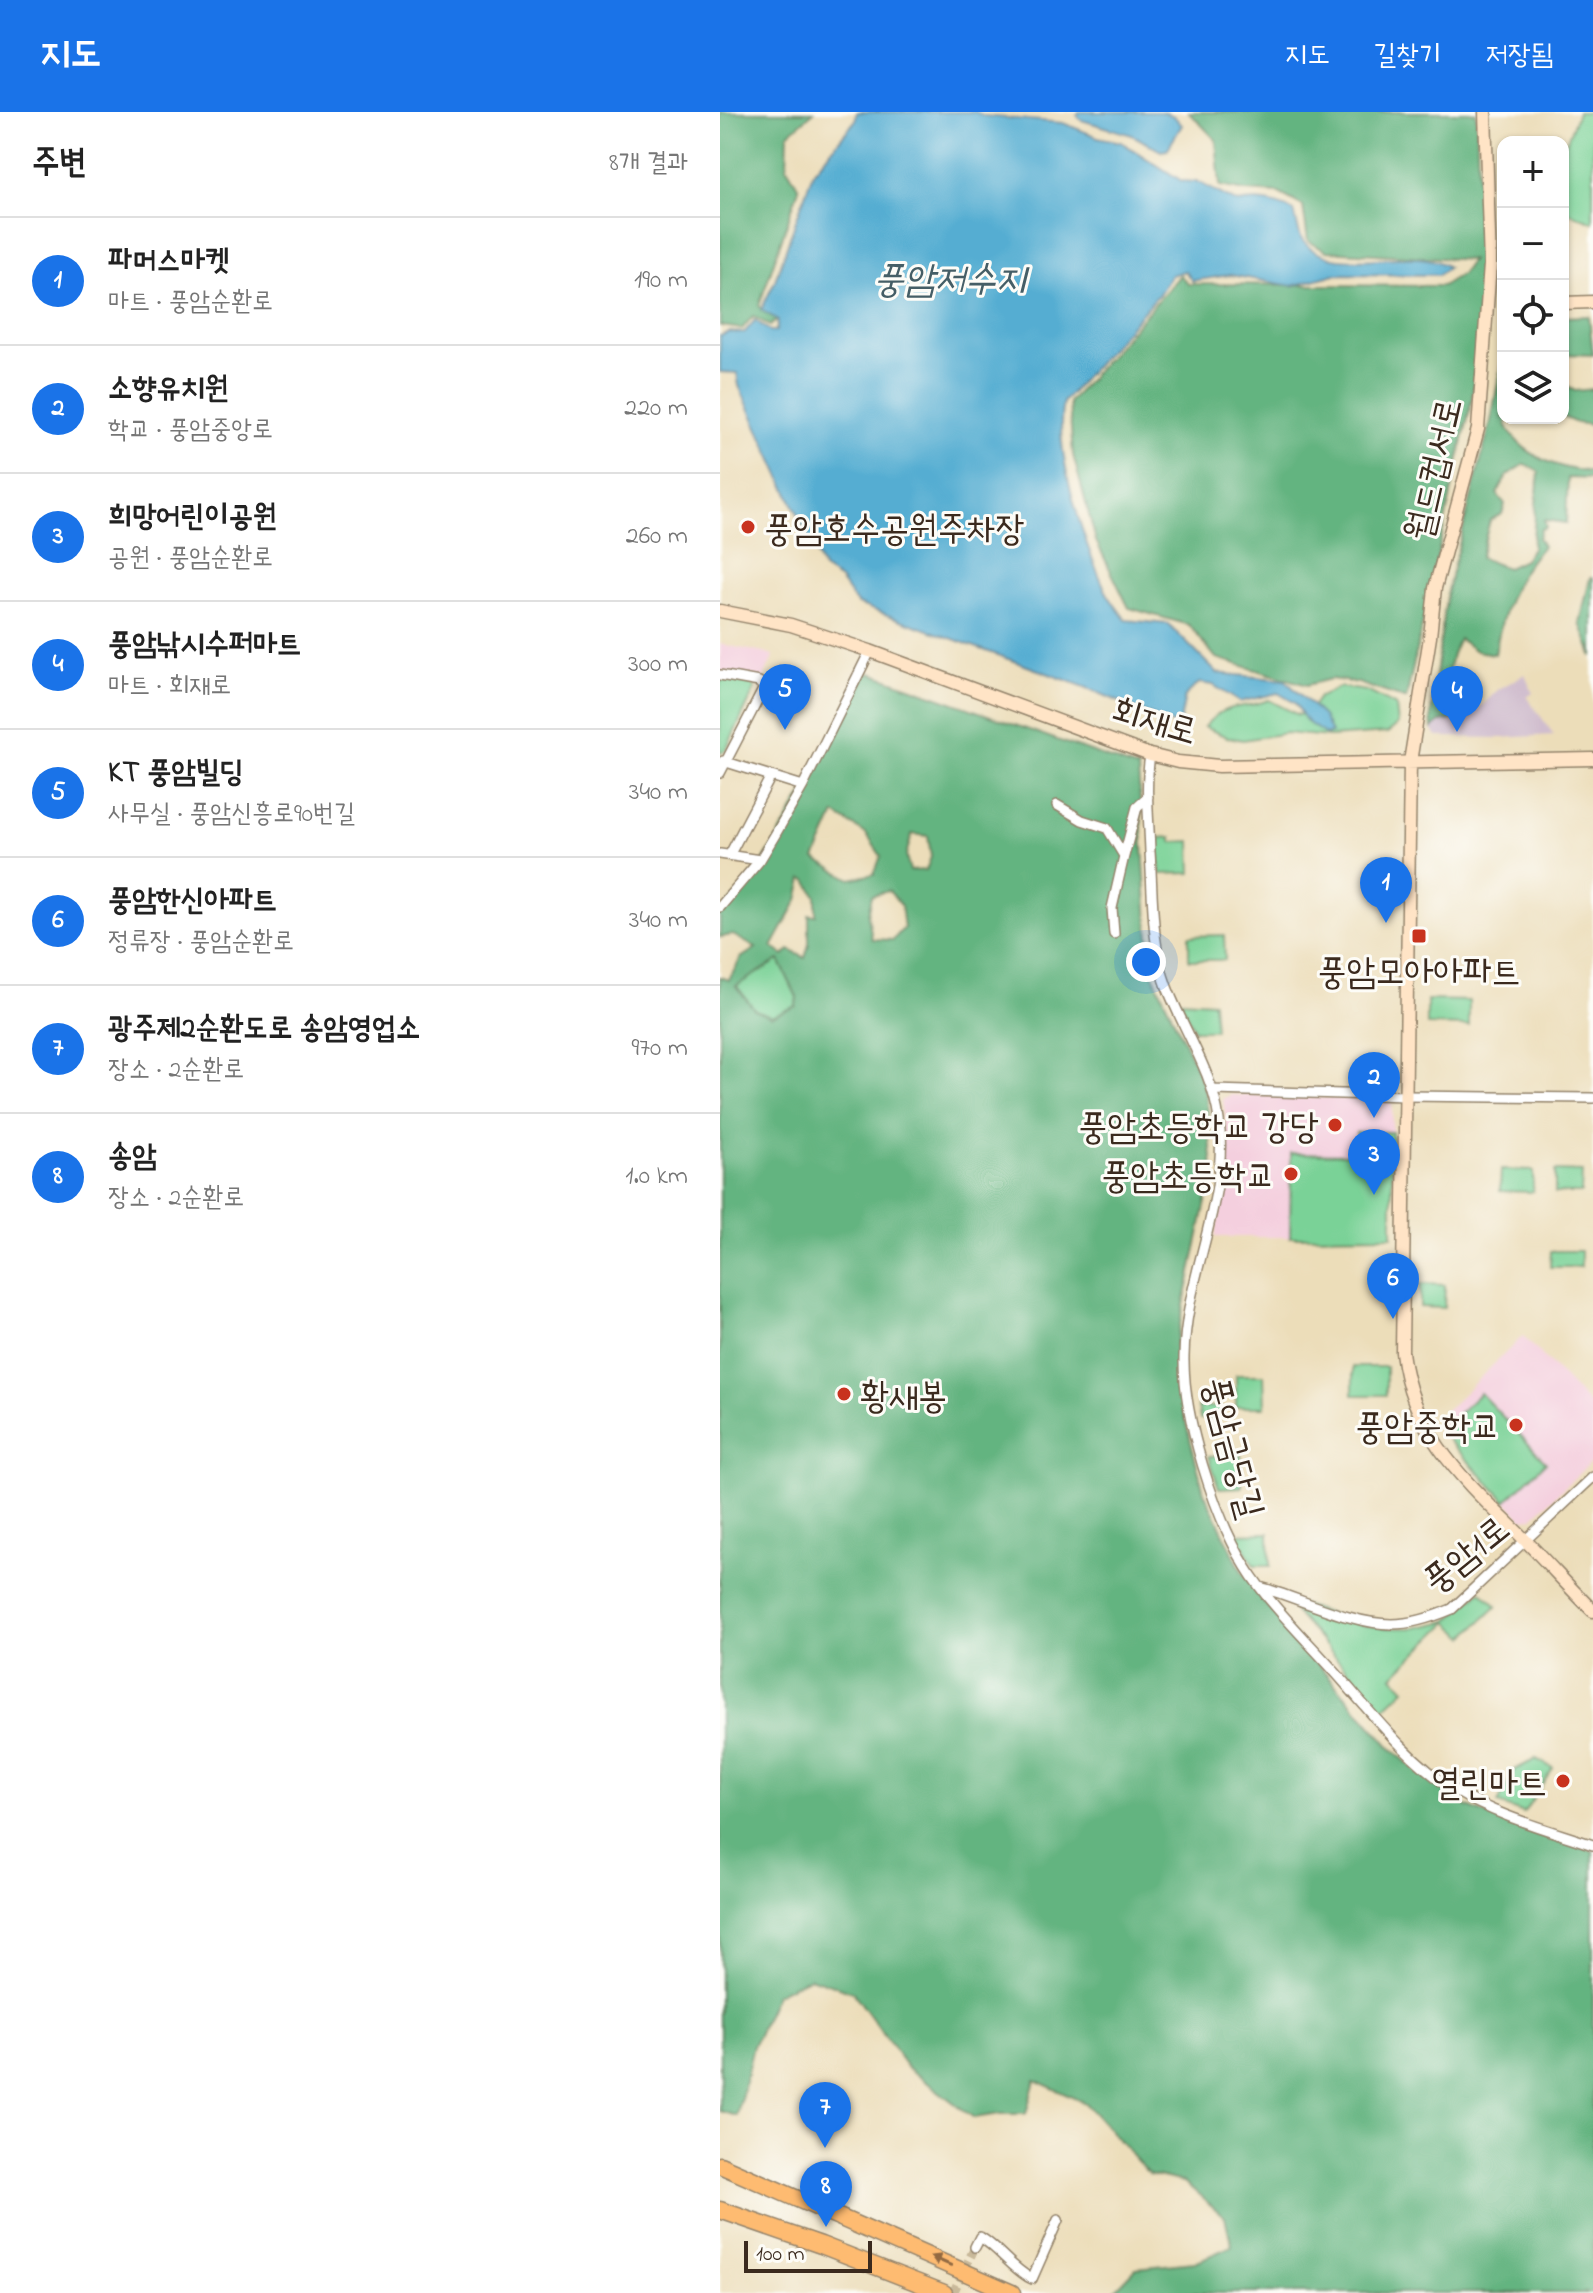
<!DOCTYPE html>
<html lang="ko">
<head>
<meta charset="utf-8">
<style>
	:root { --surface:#fff; --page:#f6f6f6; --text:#222; --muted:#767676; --line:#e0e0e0; --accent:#1a73e8 }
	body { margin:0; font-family:"Indie Flower","Poor Story",sans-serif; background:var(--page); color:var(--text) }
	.controls { position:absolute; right:24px; top:24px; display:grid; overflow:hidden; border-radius:16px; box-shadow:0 2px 6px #0004 }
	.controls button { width:72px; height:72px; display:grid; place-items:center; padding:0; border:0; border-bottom:2px solid var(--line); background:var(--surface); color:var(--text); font:40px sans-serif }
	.scale { position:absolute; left:24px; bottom:20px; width:128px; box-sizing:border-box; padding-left:8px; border:4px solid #3b2a1e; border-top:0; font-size:22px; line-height:28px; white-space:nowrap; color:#3b2a1e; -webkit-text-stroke:6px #fdfcf7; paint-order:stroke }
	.you { position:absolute; left:426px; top:850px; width:28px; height:28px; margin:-20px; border:6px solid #fff; border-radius:50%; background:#1a73e8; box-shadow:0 0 0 12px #1a73e833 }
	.badge { display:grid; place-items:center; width:52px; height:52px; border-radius:50%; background:var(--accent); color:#fff; font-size:26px; font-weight:700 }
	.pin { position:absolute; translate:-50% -66px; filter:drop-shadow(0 2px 4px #0008) }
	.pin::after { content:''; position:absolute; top:42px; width:28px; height:24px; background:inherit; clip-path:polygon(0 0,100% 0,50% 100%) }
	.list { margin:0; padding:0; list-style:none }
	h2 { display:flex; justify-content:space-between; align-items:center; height:104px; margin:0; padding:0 32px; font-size:34px }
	h2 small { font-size:26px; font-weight:400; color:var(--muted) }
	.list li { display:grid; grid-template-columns:52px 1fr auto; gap:24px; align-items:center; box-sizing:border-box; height:128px; padding:0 32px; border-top:2px solid var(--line) }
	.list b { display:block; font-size:30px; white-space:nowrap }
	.list p { margin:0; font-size:26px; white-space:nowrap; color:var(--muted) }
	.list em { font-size:26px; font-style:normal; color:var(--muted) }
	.icon { flex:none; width:44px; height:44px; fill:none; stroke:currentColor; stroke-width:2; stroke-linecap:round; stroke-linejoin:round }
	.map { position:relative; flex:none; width:873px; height:2181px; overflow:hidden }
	header { display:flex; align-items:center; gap:48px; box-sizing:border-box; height:112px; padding:0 40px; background:var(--accent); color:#fff }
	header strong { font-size:38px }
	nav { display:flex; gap:44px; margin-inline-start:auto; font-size:28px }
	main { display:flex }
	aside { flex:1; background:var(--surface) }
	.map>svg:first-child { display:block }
</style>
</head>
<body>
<header>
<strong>지도</strong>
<nav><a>지도</a><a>길찾기</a><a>저장됨</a></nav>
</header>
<main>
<aside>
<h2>주변<small>8개 결과</small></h2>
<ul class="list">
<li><span class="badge">1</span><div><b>파머스마켓</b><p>마트 · 풍암순환로</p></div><em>190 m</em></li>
<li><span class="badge">2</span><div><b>소향유치원</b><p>학교 · 풍암중앙로</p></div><em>220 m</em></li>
<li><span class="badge">3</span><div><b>희망어린이공원</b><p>공원 · 풍암순환로</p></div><em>260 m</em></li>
<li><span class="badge">4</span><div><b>풍암낚시수퍼마트</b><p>마트 · 회재로</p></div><em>300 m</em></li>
<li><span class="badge">5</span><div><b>KT 풍암빌딩</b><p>사무실 · 풍암신흥로90번길</p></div><em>340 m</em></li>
<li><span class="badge">6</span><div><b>풍암한신아파트</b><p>정류장 · 풍암순환로</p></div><em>340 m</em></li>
<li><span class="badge">7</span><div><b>광주제2순환도로 송암영업소</b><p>장소 · 2순환로</p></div><em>970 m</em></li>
<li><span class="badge">8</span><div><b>송암</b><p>장소 · 2순환로</p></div><em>1.0 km</em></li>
</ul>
</aside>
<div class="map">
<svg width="873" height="2181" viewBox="0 0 873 2181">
	<rect width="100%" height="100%" fill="#fdfcf7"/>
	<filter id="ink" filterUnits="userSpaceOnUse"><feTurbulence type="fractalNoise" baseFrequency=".0125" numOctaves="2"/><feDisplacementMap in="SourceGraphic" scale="16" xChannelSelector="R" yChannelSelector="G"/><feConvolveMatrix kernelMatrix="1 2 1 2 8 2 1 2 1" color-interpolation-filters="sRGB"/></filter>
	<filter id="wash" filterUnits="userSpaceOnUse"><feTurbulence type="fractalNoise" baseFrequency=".006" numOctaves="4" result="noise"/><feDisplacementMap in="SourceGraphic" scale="32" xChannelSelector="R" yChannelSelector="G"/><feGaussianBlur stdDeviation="1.8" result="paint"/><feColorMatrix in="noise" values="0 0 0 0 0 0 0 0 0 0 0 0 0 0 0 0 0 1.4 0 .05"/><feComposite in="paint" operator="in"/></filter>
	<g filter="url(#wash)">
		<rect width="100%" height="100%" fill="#ecddb9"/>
		<path fill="#f4cfde" d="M 0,532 L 54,543 L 43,568 L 0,559 Z
			M 511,983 L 668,988 L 672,991 L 672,1020 L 636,1021 L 637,1125 L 495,1125 L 504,1083 L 508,1031 L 503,987 Z
			M 803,1224 L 873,1296 L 873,1348 L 812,1406 L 803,1407 L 730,1330 L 716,1308 Z"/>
		<path fill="#d0bdce" d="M 805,562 L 813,581 L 807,585 L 834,623 L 780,626 L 717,625 L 712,617 L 719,610 L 753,602 L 779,577 Z"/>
		<path fill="#7ad297" stroke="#5a7e5a" stroke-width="2" d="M 858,0 L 873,0 L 873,110 L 843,98 L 843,39 Z
			M 6,567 L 33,573 L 35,577 L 6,638 L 0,641 L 0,569 Z
			M 619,575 L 647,579 L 676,594 L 678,612 L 668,621 L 610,625 L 566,621 L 523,628 L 507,625 L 484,615 C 507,588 520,599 549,588 L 578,603 L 588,601 L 599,585 Z
			M 452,725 L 452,730 L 471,729 L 472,761 L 440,762 L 438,726 Z
			M 504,823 L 505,848 L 469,848 L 469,824 Z
			M 59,847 L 77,885 L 76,895 L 51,904 L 35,898 L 16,873 Z
			M 460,888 L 493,890 L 495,918 L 474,918 Z
			M 707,888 L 749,889 L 749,914 L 707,913 Z
			M 636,1020 L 672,1020 L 672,1124 L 570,1125 L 571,1041 L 636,1042 Z
			M 781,1058 L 813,1059 L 813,1080 L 780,1079 Z
			M 835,1059 L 862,1060 L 861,1081 L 835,1081 Z
			M 831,1139 L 861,1139 L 861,1155 L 830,1155 Z
			M 700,1172 L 725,1173 L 724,1196 L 700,1195 Z
			M 633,1255 L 666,1255 L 666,1283 L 633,1283 Z
			M 516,1263 L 544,1263 L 545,1295 L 516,1295 Z
			M 760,1281 L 826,1350 L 786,1389 L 730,1330 L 722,1317 Z
			M 478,1295 L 501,1295 L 501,1307 L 480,1307 Z
			M 521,1343 L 522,1375 L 499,1376 L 489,1344 Z
			M 549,1421 L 550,1454 L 534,1454 L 516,1422 Z
			M 761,1479 L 777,1494 L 745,1525 L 728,1510 L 673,1564 L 685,1577 L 663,1598 L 566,1490 L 571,1489 L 643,1513 L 668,1516 L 695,1516 L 728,1509 Z
			M 816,1647 L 833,1656 L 804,1701 L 778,1692 L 793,1659 Z"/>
		<path fill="#63b480" stroke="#4f6f4f" stroke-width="2" fill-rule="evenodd" d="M 0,0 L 94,0 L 68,22 L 67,55 L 79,76 L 39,194 L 57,208 L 50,214 L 33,204 L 22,217 L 0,214 Z
			M 469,0 L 756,0 L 762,178 L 752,287 L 686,587 L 638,571 L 611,567 L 587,573 L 496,546 L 469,513 L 409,496 L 376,429 L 353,343 L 349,290 L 460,163 L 468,172 L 722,174 L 741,162 L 751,148 L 606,139 L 588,129 L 583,94 L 559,81 L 525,79 L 500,74 L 496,28 Z
			M 869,204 L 873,243 L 843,242 L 843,205 Z
			M 783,242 L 783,306 L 788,306 L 786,312 C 800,344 840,358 873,360 L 873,367 L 848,366 L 846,411 L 824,408 L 826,415 L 821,417 L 818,426 L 823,434 C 793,465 782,500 775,542 L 756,539 L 739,527 L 732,542 L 723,583 L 750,604 L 720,610 L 712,617 L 711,601 L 727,479 L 771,309 ZM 805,352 L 819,360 L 812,436 L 804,448 L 787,456 L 760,446 L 770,408 L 782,402 L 785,392 L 777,382 L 787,364 Z
			M 843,271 L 855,279 L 873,277 L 873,313 L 856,311 L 843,305 Z
			M 870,466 L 873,466 L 873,545 L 860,511 Z
			M 151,561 L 418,657 L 431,858 L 479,962 L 486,982 L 493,1057 L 455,1235 L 462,1296 L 484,1380 L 522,1460 L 542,1488 L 670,1635 L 697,1660 L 746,1694 L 800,1716 L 873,1739 L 873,2181 L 402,2181 L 394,2179 L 416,2156 L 475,2150 L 512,2134 L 505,2105 L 464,2070 L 429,2062 L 365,1991 L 315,1968 L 306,2002 L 280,2002 L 254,2006 L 187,1955 L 133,1880 L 90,1865 L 56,1882 L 33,1934 L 17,2004 L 0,1999 L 0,865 L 9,868 L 21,846 L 36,836 L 13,823 L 0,825 L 0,802 L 43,750 L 85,679 L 145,563 ZM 115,702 L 146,722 L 161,744 L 154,762 L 131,767 L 95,747 ZM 192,722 L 208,724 L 211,745 L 206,758 L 190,759 L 186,743 ZM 83,767 L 87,768 L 96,784 L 96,803 L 89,803 L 89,832 L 85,846 L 70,838 L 64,844 L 52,835 L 78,788 ZM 169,779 L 181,793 L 184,816 L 173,828 L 152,827 L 148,803 L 152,783 ZM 59,848 L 77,885 L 76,894 L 51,904 L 35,898 L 16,874 Z"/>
		<path fill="#55add2" stroke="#486c78" stroke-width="2" d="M 137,0 L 255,0 L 265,4 L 343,11 L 378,25 L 401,30 L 462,69 L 478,70 L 518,91 C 539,87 555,90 574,99 C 577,108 578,123 583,129 C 614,168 691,130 728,155 L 718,163 L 615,162 L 572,174 L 510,163 L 472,169 L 465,159 L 451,163 L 439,182 L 343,290 C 333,339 364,431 385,477 C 390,488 399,498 406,508 L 448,512 L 497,561 L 565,568 L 603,604 L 611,621 L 606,623 L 587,610 L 575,591 L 558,581 L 520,590 L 493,573 L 479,571 L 465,584 L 459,615 L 365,575 L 137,492 L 120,468 L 103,457 L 19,274 L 17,261 L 0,260 L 0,224 L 9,220 L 24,221 L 35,208 L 50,219 L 56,219 L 58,208 L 41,198 L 54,171 L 93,60 L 135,9 Z
			M 359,0 L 444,0 L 454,4 L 462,13 L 447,38 L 441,39 L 412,23 L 361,8 L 357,3 Z"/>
	</g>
	<g filter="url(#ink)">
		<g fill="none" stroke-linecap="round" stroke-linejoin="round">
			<path stroke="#c9b99a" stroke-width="9" stroke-dasharray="9 4.5" stroke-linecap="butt" d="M 233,2181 L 255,2135"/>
			<g stroke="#94846c" stroke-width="12">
				<path id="street" d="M 0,563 L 39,570 L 44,576 L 0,661
					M 430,643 C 425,675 429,707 430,740 C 433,784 431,833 447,875 C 464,919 493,961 499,1008 C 509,1089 465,1164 464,1245 C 463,1305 494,1404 526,1455 C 549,1493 593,1534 623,1569 C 657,1608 690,1649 734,1678 C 776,1704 826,1717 873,1733
					M 3,649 L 83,674
					M 337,693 L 362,708 L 387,716 L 404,744 L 392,796 L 394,822
					M 0,742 L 40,748
					M 10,742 L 51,664
					M 404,744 L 417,695 L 428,685
					M 0,795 L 40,748 L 55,723 L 83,674 L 150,539
					M 494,978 L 686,984 L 873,986
					M 540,1475 C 580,1486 630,1512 672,1512 C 693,1512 713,1505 732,1497 L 873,1365
					M 255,2135 L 260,2125 C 280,2137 292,2157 312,2167 L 338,2108"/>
			</g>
			<g stroke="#94846c" stroke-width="15">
				<path id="secondary" d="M 765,0 L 770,153 L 758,317 L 715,476 L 710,525 L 690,650 L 682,1240 C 692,1323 744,1368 800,1423 C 825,1448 848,1474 873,1499
					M 843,191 L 873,190
					M 0,499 L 71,513 L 150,539 L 430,643 L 458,650 L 499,654 L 873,647"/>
			</g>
			<g stroke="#94846c" stroke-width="19">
				<path id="highway" d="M 0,2053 L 292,2181
					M 0,2098 L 101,2133 L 224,2181"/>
			</g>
			<use href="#street" stroke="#fff" stroke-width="9"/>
			<use href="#secondary" stroke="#ffe4c6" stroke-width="12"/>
			<use href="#highway" stroke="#febb71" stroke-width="16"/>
		</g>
		<defs><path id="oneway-solid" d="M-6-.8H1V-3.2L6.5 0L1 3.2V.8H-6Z" transform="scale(2)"/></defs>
		<use fill="#936b43" href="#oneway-solid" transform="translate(221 2149) rotate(-156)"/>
	</g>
	<g fill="#c8321e" stroke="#fdfcf7" stroke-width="3">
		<circle cx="28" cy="415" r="8"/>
		<rect x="691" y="816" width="16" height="16" rx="4"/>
		<circle cx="615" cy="1013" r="8"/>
		<circle cx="571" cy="1062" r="8"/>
		<circle cx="124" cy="1282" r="8"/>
		<circle cx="796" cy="1313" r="8"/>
		<circle cx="843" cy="1669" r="8"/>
	</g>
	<g text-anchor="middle" stroke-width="6" stroke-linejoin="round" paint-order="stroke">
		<g font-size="36" fill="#3b2a1e" stroke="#fdfcf7">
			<text transform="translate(712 357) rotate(-77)" y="13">월드컵서로</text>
			<text transform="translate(435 607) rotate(16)" y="13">회재로</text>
			<text transform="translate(515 1335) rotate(75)" y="13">풍암금당길</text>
			<text transform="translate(745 1441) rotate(-39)" y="13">풍암1로</text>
		</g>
		<g font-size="36" fill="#3b2a1e" stroke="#fdfcf7" text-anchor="end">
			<text x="44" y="428" text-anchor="start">풍암호수공원주차장</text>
			<text x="699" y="871" text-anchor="middle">풍암모아아파트</text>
			<text x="599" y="1026">풍암초등학교 강당</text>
			<text x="555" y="1075">풍암초등학교</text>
			<text x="140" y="1295" text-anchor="start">황새봉</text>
			<text x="780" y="1326">풍암중학교</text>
			<text x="827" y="1682">열린마트</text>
		</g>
		<g font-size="38" font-style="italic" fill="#455e66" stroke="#fdfcf7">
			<text x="230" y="179">풍암저수지</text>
		</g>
	</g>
</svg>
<div class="controls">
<button>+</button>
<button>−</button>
<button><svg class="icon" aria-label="locate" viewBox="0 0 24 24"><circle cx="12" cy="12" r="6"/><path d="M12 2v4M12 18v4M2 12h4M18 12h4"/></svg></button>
<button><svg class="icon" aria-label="layers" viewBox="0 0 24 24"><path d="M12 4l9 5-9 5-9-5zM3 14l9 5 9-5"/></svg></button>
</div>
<div class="scale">100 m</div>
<div class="you"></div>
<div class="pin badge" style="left:666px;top:811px">1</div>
<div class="pin badge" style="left:654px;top:1006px">2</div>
<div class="pin badge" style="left:654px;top:1083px">3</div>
<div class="pin badge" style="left:737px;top:620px">4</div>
<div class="pin badge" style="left:65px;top:618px">5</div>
<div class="pin badge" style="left:673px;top:1207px">6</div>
<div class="pin badge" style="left:105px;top:2036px">7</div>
<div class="pin badge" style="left:106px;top:2115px">8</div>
</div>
</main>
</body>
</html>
